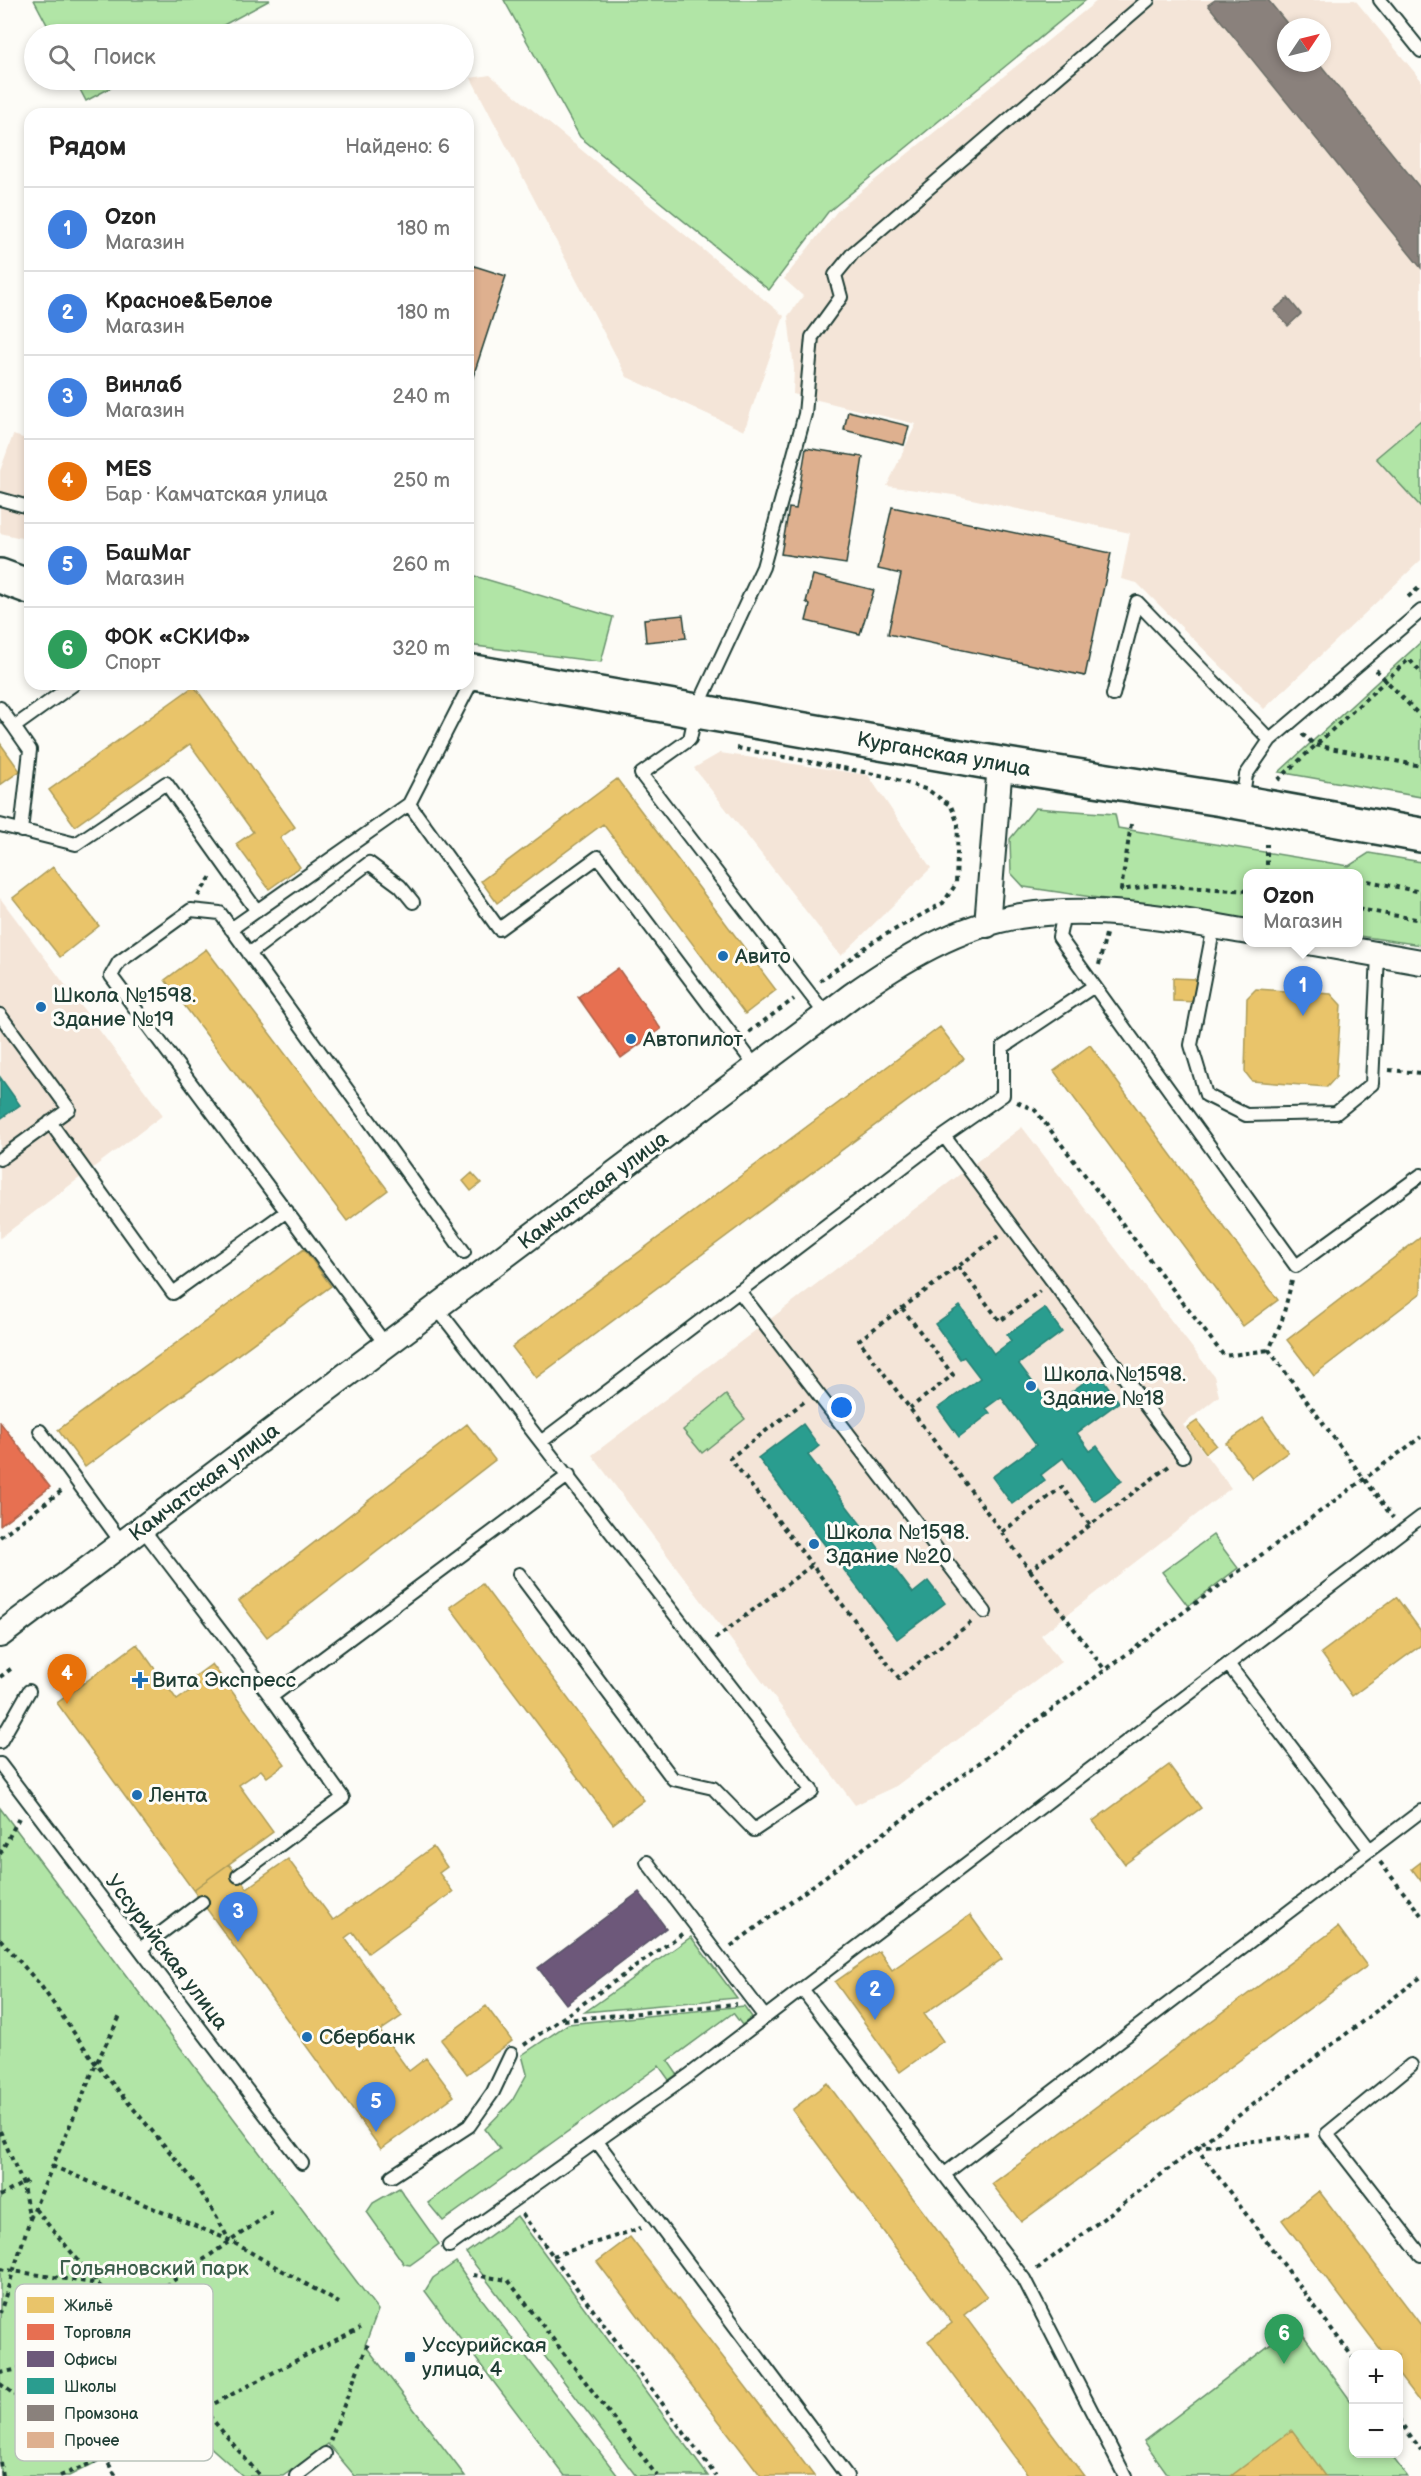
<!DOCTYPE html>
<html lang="ru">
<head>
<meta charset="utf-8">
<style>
	:root { --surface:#fff; --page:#f2f2f2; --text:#222; --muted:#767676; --line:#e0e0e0; --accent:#b45309 }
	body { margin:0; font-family:"Balsamiq Sans",sans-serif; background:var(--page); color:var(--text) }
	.controls { position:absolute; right:18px; bottom:18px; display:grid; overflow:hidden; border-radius:12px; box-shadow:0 3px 9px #0003 }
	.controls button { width:54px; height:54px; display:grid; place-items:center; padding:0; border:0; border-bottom:2px solid var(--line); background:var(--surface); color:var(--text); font:30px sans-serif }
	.compass { position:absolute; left:1277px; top:18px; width:54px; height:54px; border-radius:50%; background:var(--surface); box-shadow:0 3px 9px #0003; rotate:55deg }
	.you { position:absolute; left:842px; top:1408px; width:21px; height:21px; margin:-15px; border:4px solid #fff; border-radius:50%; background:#1a73e8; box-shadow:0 0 0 9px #1a73e833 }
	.badge { display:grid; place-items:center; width:39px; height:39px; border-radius:50%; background:var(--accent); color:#fff; font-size:20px; font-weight:700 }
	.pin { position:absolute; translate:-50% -50px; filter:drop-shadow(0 2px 3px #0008) }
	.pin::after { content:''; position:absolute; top:32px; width:21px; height:18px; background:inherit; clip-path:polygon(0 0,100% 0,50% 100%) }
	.popup { position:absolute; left:1243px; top:869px; width:120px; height:78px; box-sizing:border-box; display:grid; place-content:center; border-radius:12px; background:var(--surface); filter:drop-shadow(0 2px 4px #0005); font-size:20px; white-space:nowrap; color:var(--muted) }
	.popup b { font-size:22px; color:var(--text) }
	.popup::after { content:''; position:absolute; left:50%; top:100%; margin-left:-12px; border:12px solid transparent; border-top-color:var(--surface) }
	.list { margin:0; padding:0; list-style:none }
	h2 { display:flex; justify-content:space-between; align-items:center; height:78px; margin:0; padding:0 24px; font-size:26px }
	h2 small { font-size:20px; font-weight:400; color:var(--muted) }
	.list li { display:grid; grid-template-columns:39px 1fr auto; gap:18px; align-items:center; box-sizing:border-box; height:84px; padding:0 24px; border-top:2px solid var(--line) }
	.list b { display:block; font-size:22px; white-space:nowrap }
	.list p { margin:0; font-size:20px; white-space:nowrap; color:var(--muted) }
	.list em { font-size:20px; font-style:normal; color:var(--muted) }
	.icon { flex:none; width:33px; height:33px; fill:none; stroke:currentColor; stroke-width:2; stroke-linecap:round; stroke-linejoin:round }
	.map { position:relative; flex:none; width:1421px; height:2476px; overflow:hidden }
	.search { position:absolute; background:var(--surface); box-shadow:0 3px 9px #0003; left:24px; top:24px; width:450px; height:66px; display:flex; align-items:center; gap:15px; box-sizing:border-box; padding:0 21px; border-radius:33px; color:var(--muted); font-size:22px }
	.panel { position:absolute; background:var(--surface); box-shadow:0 3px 9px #0003; left:24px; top:108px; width:450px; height:582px; border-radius:18px }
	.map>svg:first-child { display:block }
</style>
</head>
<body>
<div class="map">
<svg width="1421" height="2476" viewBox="0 0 1421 2476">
	<rect width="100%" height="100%" fill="#fdfcf7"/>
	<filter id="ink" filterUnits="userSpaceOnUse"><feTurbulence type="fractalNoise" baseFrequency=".0167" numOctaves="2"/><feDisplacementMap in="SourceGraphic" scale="12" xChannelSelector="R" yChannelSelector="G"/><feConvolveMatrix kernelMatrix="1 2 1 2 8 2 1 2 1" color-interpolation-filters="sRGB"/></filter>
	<g filter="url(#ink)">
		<path fill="#f4e5d8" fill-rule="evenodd" d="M 1098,0 L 1355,0 L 1421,80 L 1421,420 L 1376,458 L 1421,507 L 1421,560 L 1264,709 L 1137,583 L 1121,579 L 1130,533 L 953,495 L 887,486 L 916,424 L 793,394 L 794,369 L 788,316 L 803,296 L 784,279 L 838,210 ZM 1286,27 L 1322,27 L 1322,63 L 1286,63 Z
			M 490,75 L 784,316 L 744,431 L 627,377 L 471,78 Z
			M 13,435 L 30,440 L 30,540 L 0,533 L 0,471 Z
			M 720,753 L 868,775 L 931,868 L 841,956 L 694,768 Z
			M 0,898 L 163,1115 L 0,1238 Z
			M 1022,1127 L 1214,1376 L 1219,1396 L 1183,1425 L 1231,1488 L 1041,1635 L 1061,1662 L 896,1786 L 855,1805 L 592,1455 Z"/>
		<path fill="#b1e5a6" stroke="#68916d" stroke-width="1.5" d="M 34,0 L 270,0 L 207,34 L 52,34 Z
			M 504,0 L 1086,0 L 828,212 L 769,290 L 580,137 Z
			M 75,80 L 125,80 L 86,101 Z
			M 1421,420 L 1421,507 L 1376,458 Z
			M 468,574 L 613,617 L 601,662 L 468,645 Z
			M 1421,642 L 1421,797 L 1279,772 Z
			M 1035,808 L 1115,814 L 1118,828 L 1349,866 L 1369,853 L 1421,862 L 1421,945 L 1359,936 L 1358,874 L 1248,874 L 1247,920 L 1024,887 L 1011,873 L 1010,839 Z
			M 726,1395 L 745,1419 L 702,1453 L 683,1430 Z
			M 1213,1535 L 1238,1568 L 1188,1606 L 1162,1572 Z
			M 0,1808 L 378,2310 L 365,2345 L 465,2476 L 355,2476 L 328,2444 L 283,2476 L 243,2476 L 180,2420 L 69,2476 L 0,2476 Z
			M 691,1937 L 737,1998 L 585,2012 Z
			M 744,2006 L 752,2017 L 742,2025 L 733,2013 L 668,2061 L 677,2074 L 669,2080 L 659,2066 L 443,2221 L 428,2203 L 500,2149 L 485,2129 L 512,2101 L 527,2074 L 522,2055 L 568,2024 Z
			M 399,2188 L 439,2244 L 410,2265 L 404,2264 L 367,2212 L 373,2203 Z
			M 517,2216 L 708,2476 L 636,2476 L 466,2253 Z
			M 456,2262 L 475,2290 L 618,2476 L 565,2476 L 442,2314 L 425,2291 L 433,2278 Z
			M 1296,2325 L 1353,2404 L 1354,2454 L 1390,2454 L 1407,2476 L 1169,2476 L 1144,2441 Z"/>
		<path fill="#e9c46a" stroke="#ac9c5a" stroke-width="1.5" d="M 194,686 L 295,827 L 280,838 L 300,867 L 269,889 L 236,844 L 253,832 L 190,744 L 75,826 L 49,790 Z
			M 0,743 L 20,771 L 0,785 Z
			M 617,779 L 776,990 L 745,1014 L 603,824 L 497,903 L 481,881 Z
			M 53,867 L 99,926 L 60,957 L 13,898 Z
			M 206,949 L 388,1190 L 347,1221 L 165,980 Z
			M 1173,978 L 1197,979 L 1197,1002 L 1173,1001 Z
			M 1256,989 L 1331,994 L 1341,1005 L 1336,1077 L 1327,1087 L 1252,1081 L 1245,1072 L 1247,998 Z
			M 940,1027 L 964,1059 L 536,1378 L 512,1347 Z
			M 1090,1045 L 1278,1300 L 1243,1326 L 1054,1071 Z
			M 472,1173 L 481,1183 L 471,1191 L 463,1181 Z
			M 1421,1237 L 1421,1293 L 1314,1375 L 1287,1340 Z
			M 304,1249 L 331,1286 L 85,1467 L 58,1430 Z
			M 1263,1417 L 1288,1452 L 1252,1478 L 1226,1443 Z
			M 1197,1421 L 1216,1445 L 1206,1453 L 1187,1428 Z
			M 467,1424 L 495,1460 L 267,1637 L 239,1601 Z
			M 482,1584 L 644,1800 L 613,1824 L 450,1607 Z
			M 1396,1597 L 1421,1631 L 1421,1645 L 1352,1696 L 1321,1653 Z
			M 137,1644 L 177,1700 L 198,1685 L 193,1678 L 212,1664 L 285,1764 L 267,1777 L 261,1770 L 239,1785 L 273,1832 L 193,1890 L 57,1703 Z
			M 1169,1765 L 1201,1808 L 1125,1864 L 1093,1821 Z
			M 433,1847 L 447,1867 L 439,1873 L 453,1892 L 368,1953 L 353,1932 L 345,1938 L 402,2016 L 380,2031 L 409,2071 L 426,2058 L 454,2096 L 381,2149 L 193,1890 L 229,1864 L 247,1888 L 288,1859 L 333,1920 Z
			M 1421,1862 L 1421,1881 L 1412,1869 Z
			M 970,1915 L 1002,1959 L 924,2014 L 943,2041 L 900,2072 L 835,1982 L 879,1951 L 892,1970 Z
			M 1338,1927 L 1367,1966 L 1021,2222 L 992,2184 Z
			M 486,2006 L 512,2041 L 467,2074 L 441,2040 Z
			M 827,2083 L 987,2297 L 964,2315 L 1084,2476 L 1029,2476 L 928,2341 L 952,2323 L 792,2110 Z
			M 1319,2191 L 1421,2325 L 1421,2404 L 1398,2374 L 1398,2354 L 1384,2354 L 1282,2220 Z
			M 630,2237 L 770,2418 L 814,2476 L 761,2476 L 597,2262 Z
			M 1292,2430 L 1326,2476 L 1231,2476 Z"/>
		<path fill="#e76f51" stroke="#ab6048" stroke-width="1.5" d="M 618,968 L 661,1029 L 621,1058 L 578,997 Z
			M 0,1422 L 50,1487 L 0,1525 Z"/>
		<path fill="#6d597a" stroke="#565165" stroke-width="1.5" d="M 639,1892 L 666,1928 L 566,2004 L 538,1968 Z"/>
		<path fill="#2a9d8f" stroke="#278074" stroke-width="1.5" d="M 0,1077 L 20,1105 L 0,1119 Z
			M 960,1306 L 994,1354 L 1011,1341 L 1007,1335 L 1045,1308 L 1062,1332 L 1019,1364 L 1056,1413 L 1075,1399 L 1071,1392 L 1098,1372 L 1119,1402 L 1077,1433 L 1090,1451 L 1097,1446 L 1122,1481 L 1094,1501 L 1063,1458 L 1041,1475 L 1045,1480 L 1012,1504 L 992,1477 L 1036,1445 L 1001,1397 L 986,1408 L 990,1413 L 959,1437 L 938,1408 L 980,1378 L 964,1357 L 960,1359 L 935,1324 Z
			M 803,1424 L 819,1446 L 808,1455 L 913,1593 L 928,1581 L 945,1603 L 897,1639 L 758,1458 Z"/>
		<path fill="#8a817c" stroke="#6a6d66" stroke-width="1.5" d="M 1215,0 L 1268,0 L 1290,27 L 1286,27 L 1286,63 L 1319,63 L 1421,189 L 1421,268 L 1208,5 Z
			M 1288,298 L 1301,314 L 1288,326 L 1274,310 Z"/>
		<path fill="#deb08f" stroke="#1f3d34" stroke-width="1.5" d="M 468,264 L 506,276 L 468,392 Z
			M 848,411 L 909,426 L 904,445 L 844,430 Z
			M 806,448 L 863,457 L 846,564 L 781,554 L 789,508 L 796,509 Z
			M 892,507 L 1111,553 L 1085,676 L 888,634 L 901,574 L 878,569 Z
			M 813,575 L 874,590 L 860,634 L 806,621 L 810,605 L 806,602 Z
			M 683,615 L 686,638 L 646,642 L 644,619 Z"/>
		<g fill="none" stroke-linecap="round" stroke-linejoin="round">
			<g stroke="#1f3d34" stroke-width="16">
				<path id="lane" d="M 1380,0 L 1421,51
					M 0,499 L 25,506
					M 1137,602 L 1270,740
					M 1113,695 L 1137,602
					M 0,708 L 14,727 L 74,684
					M 14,727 L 30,750 L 21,831
					M 1242,802 L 1246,775 L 1270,740 L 1421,611
					M 409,804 L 499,929 L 598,857 L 756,1067
					M 0,825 L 76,844 L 166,783 L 257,911
					M 1064,913 L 1059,937 L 1296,1266 L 1421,1175
					M 1214,926 L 1191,1045 L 1206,1095 L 1246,1115 L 1336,1113 L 1372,1084 L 1378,955
					M 231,929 L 409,804 L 476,673
					M 249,954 L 369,863 L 400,886 L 413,902
					M 0,1015 L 69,1109 L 0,1159
					M 826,1015 L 641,774 L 690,739 L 696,711 L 763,567 L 805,414 L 812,337 L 841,297 L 835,275 L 853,253 L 1148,0
					M 50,1122 L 173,1293 L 287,1211
					M 944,1136 L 1183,1456
					M 739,1291 L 985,1612
					M 436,1307 L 812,1791 L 754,1830 L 713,1788 L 673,1779 L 519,1574
					M 386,1345 L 111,976 L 119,962 L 191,910 L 220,913 L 464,1252
					M 40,1431 L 122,1543
					M 542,1441 L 944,1136 L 1003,1095 L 1003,1047 L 1094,986
					M 142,1528 L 271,1697 L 569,1475
					M 1228,1664 L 1370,1850
					M 0,1742 L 29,1691
					M 0,1764 L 302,2163
					M 647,1862 L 765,2017
					M 238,1876 L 343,1798 L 271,1697
					M 140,1949 L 202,1902
					M 802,1989 L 1024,2279 L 1125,2476
					M 1411,2065 L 1327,2134 L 1421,2255
					M 598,2143 L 847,2476
					M 946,2173 L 1421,1811
					M 392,2176 L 469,2126 L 493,2092 L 511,2054
					M 449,2246 L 688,2076 L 1421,1517
					M 296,2476 L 325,2454"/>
			</g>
			<g stroke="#1f3d34" stroke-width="28">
				<path id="street" d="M 987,925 L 1000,764
					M 1308,942 L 1421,962
					M 0,1635 L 851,996 C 902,960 958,926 1020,916 C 1096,904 1173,919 1248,932"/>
			</g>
			<g stroke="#1f3d34" stroke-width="38">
				<path id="secondary" d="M 0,576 L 30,587
					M 468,671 L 1000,764 L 1222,799 L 1421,835"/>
			</g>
			<path stroke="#1f3d34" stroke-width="4" stroke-dasharray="4.5 4.5" stroke-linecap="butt" d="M 1408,597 L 1421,586
				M 1376,670 L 1421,717
				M 1302,734 L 1315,745 L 1421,766
				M 737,748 L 885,776 L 928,790 L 951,806 L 958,824 L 956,884 L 943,903 L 874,941 L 820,981
				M 1278,780 L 1409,659 L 1421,673
				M 1131,824 L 1121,890 L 1155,885 L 1248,891
				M 1267,874 L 1267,844
				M 1368,881 L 1421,892
				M 198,896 L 212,875
				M 1358,909 L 1421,920
				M 1099,965 L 1106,934
				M 749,1032 L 794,999
				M 1389,1070 L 1421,1073
				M 1017,1102 L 1035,1110 L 1224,1356 L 1269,1350
				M 999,1236 L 859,1340 L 1030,1570 L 1169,1466
				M 958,1266 L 1000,1321 L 1040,1291
				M 1292,1281 L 1282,1320 L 1269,1350 L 1393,1518
				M 902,1308 L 953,1375 L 910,1408
				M 804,1402 L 730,1458 L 812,1565
				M 1002,1532 L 1062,1487 L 1090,1525
				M 0,1537 L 64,1489
				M 1030,1570 L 1105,1670
				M 715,1639 L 812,1565 L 899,1678 L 973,1621
				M 0,1677 L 12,1668
				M 0,1854 L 19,1818
				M 1380,1862 L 1421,1915
				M 0,1939 L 41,1986 L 96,2064 L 189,2175 L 214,2212 L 229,2240
				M 731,1946 L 1421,1437
				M 564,2020 L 736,2004
				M 524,2045 L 682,1934
				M 0,2131 L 22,2182 L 30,2219 L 0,2313
				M 1196,2147 L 1354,2359
				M 1197,2147 L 1311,2135
				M 52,2166 L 229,2240 L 339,2303
				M 0,2196 L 27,2181
				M 35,2209 L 260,2476
				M 522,2214 L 716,2476
				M 30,2219 L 96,2064 L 121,2014
				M 553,2256 L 641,2228
				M 0,2269 L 99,2284
				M 1037,2269 L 1421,1977
				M 473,2275 L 508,2280 L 657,2476
				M 0,2373 L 14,2370 L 88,2340 L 272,2212
				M 0,2384 L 105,2458 L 116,2476
				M 1398,2419 L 1421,2450
				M 330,2441 L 369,2341
				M 0,2462 L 2,2476
				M 60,2476 C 164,2435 260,2377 360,2328"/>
			<use href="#lane" stroke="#fdfcf7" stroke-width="12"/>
			<use href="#street" stroke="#fdfcf7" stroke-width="24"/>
			<use href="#secondary" stroke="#fdfcf7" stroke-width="33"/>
		</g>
	</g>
	<g fill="#1f6fb2" stroke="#fdfcf7" stroke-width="2">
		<circle cx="723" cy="956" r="6"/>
		<circle cx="41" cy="1007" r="6"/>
		<circle cx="631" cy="1039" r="6"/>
		<circle cx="1031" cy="1386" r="6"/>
		<circle cx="814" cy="1544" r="6"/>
		<path d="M137 1671h6v6h6v6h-6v6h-6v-6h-6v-6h6z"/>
		<circle cx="137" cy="1795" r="6"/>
		<circle cx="307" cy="2037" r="6"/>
		<rect x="404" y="2351" width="12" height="12" rx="3"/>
	</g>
	<g text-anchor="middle" stroke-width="6" stroke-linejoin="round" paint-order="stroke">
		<g font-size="21" fill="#1f3d34" stroke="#fdfcf7">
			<text transform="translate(944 754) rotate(10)" y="7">Курганская улица</text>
			<text transform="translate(593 1190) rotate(-37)" y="7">Камчатская улица</text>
			<text transform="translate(204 1482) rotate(-37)" y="7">Камчатская улица</text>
			<text transform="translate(167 1952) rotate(53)" y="7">Уссурийская улица</text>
		</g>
		<g font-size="21" fill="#1f3d34" stroke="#fdfcf7" text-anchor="start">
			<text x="735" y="963">Авито</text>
			<text x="53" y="1002">Школа №1598.<tspan x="53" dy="24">Здание №19</tspan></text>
			<text x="643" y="1046">Автопилот</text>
			<text x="1043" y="1381">Школа №1598.<tspan x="1043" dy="24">Здание №18</tspan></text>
			<text x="826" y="1539">Школа №1598.<tspan x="826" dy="24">Здание №20</tspan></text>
			<text x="152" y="1687">Вита Экспресс</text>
			<text x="149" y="1802">Лента</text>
			<text x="319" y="2044">Сбербанк</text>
			<text x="422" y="2352">Уссурийская<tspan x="422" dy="24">улица, 4</tspan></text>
		</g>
		<g font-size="21" fill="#3c5f4b" stroke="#fdfcf7">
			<text x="154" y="2275">Гольяновcкий парк</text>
		</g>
	</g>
	<rect x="15" y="2284" width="198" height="177" rx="9" fill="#fdfcf7" stroke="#bac3bc" stroke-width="1.5"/>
	<rect x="27" y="2297" width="27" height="16" fill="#e9c46a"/>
	<rect x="27" y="2324" width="27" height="16" fill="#e76f51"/>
	<rect x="27" y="2351" width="27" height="16" fill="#6d597a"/>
	<rect x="27" y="2378" width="27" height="16" fill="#2a9d8f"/>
	<rect x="27" y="2405" width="27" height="16" fill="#8a817c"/>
	<rect x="27" y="2432" width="27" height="16" fill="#deb08f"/>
	<g font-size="16" fill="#1f3d34">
		<text x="64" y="2311">Жильё</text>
		<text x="64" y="2338">Торговля</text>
		<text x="64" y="2365">Офисы</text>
		<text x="64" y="2392">Школы</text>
		<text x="64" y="2419">Промзона</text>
		<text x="64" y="2446">Прочее</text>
	</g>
</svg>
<div class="controls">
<button>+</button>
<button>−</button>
</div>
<svg class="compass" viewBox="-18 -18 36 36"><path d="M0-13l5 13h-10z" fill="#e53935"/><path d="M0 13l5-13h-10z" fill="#767676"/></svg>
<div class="you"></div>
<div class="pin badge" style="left:1303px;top:1016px;background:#3f7fe0">1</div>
<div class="popup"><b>Ozon</b>Магазин</div>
<div class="pin badge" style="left:875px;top:2020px;background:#3f7fe0">2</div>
<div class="pin badge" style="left:238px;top:1942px;background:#3f7fe0">3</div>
<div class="pin badge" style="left:67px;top:1704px;background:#e8710a">4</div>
<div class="pin badge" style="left:376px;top:2132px;background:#3f7fe0">5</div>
<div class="pin badge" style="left:1284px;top:2364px;background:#2e9e5b">6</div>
<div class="search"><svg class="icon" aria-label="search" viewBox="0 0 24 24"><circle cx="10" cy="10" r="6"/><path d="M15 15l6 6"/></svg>Поиск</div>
<section class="panel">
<h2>Рядом<small>Найдено: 6</small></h2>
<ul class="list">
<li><span class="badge" style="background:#3f7fe0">1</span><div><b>Ozon</b><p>Магазин</p></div><em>180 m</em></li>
<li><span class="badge" style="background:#3f7fe0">2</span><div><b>Красное&amp;Белое</b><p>Магазин</p></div><em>180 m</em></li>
<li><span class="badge" style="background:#3f7fe0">3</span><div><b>Винлаб</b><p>Магазин</p></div><em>240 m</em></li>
<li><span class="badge" style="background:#e8710a">4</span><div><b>MES</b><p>Бар · Камчатская улица</p></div><em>250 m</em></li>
<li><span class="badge" style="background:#3f7fe0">5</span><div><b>БашМаг</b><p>Магазин</p></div><em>260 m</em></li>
<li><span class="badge" style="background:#2e9e5b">6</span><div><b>ФОК «СКИФ»</b><p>Спорт</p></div><em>320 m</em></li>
</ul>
</section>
</div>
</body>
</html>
